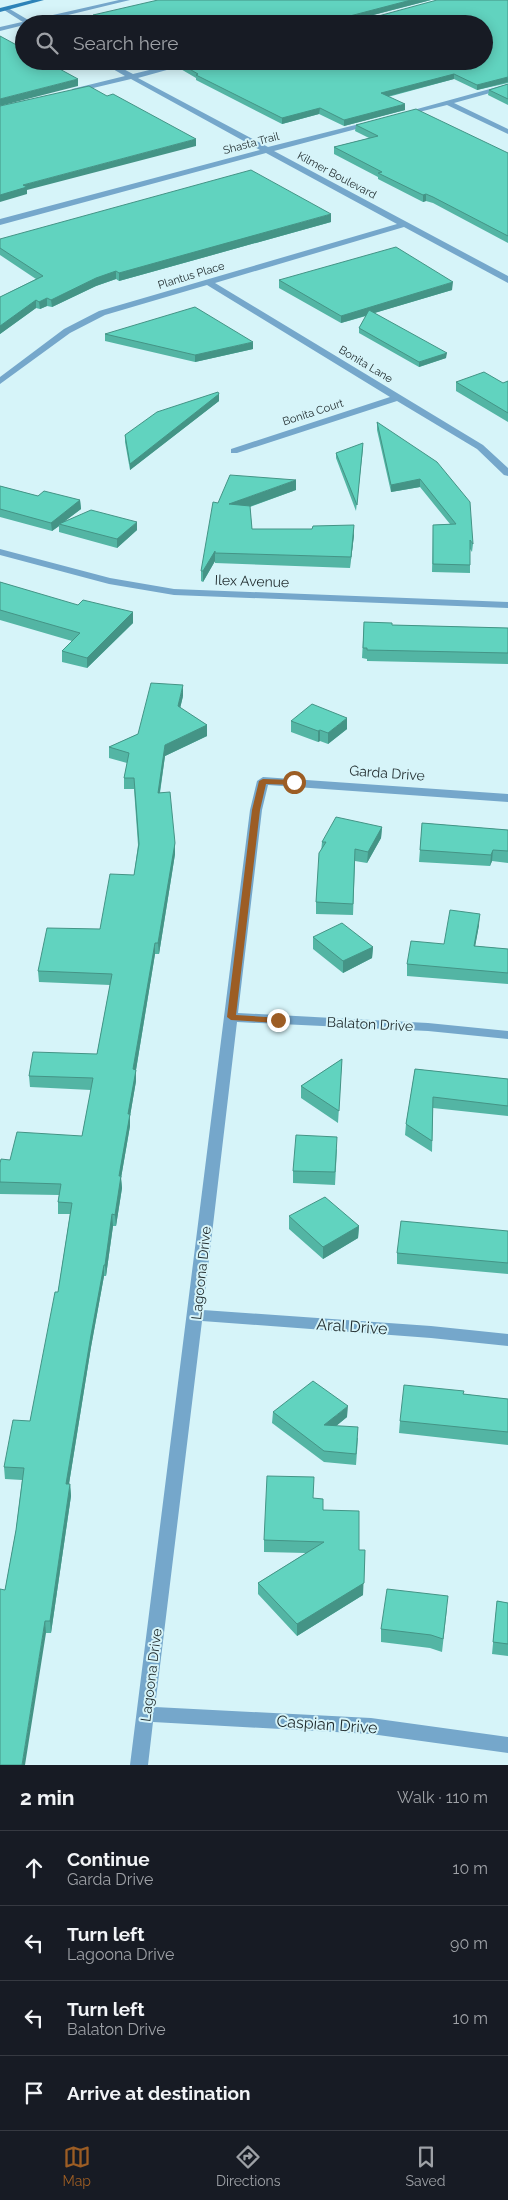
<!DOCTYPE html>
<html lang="en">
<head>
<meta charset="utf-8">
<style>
	:root { --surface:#171b24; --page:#242831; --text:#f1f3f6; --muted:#9ea1a6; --line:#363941; --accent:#9c5d24 }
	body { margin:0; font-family:Raleway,sans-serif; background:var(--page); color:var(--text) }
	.stop { position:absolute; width:15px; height:15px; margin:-11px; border:4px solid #9c5d24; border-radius:50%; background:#fff }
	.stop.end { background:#9c5d24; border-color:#fff; box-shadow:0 1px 5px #0008 }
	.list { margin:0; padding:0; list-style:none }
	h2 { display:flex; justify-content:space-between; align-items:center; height:65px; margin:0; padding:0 20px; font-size:21px }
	h2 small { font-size:16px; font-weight:400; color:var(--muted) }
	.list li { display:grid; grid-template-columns:32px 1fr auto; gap:15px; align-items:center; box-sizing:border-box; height:75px; padding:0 20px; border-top:1px solid var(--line) }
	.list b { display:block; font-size:19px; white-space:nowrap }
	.list p { margin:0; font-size:16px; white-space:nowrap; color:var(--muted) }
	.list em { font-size:16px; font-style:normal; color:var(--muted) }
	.icon { flex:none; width:28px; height:28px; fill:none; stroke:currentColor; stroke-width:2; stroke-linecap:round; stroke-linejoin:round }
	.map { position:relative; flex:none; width:508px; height:1765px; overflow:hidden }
	.search { position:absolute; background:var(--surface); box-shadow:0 2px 12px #0003; left:15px; right:15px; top:15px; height:55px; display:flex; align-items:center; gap:12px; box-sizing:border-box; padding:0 18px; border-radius:28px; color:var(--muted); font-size:19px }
	.sheet { height:365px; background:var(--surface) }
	nav { display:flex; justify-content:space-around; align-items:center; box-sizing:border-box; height:70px; border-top:1px solid var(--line); background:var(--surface); font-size:14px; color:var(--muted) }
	nav a { display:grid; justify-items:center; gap:2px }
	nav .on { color:var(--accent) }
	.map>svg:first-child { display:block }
</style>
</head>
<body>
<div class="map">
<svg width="508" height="1765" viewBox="0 0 508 1765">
	<rect width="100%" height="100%" fill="#d6f4f9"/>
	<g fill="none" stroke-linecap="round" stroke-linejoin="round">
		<path fill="#75a7cb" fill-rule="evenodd" d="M 119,0 L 130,0 L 31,24 L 24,24 L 24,25 L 0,31 L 0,27 Z"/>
		<path fill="#75a7cb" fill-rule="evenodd" d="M 6,7 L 8,8 L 35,24 L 26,24 L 4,10 L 2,9 Z
			M 99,61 L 108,61 L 133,74 L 186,61 L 199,61 L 138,78 L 268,147 L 375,120 L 375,124 L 274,151 L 508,276 L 508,283 L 404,227 L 215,283 L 483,445 L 508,468 L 508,476 L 504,475 L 477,449 L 397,401 L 237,453 L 231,453 L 231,449 L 390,397 L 207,285 L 105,315 L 70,333 L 0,384 L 0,377 L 64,329 L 99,311 L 397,224 L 266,153 L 0,225 L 0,219 L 260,150 L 131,79 L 72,93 L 72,89 L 125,76 Z
			M 508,84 L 508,88 L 454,103 L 508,129 L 508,134 L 447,105 L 403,116 L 399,114 Z
			M 0,549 L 110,578 L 174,589 L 508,602 L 508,608 L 174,595 L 109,584 L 0,555 Z
			M 263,777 L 508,794 L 508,802 L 268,785 L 262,810 L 238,1013 L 428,1023 L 508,1031 L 508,1039 L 428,1031 L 237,1022 L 203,1310 L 431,1326 L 508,1334 L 508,1346 L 431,1338 L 202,1321 L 155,1707 L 371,1718 L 508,1737 L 508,1753 L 371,1734 L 153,1722 L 148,1765 L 130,1765 L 250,810 L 257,781 Z"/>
		<path fill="#2d83b8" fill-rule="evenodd" d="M 32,0 L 44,0 L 0,12 L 0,8 Z"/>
	</g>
	<path fill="#53b5a4" d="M 431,0 L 354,20 L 360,21 L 508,0 L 508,83 L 477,90 L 454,79 L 388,97 L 405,110 L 344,126 L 319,114 L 282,124 L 196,80 L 196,78 L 179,68 L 179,63 L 484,24 L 100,24 L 94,20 L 93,15 Z
		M 508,84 L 508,105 L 488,95 L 489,90 Z
		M 356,125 L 508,153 L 508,243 L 433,203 L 426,201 L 423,202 L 378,179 L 378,177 L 334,154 L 334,147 L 369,138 L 355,131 Z
		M 331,222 L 119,281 L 116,279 L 96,286 L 52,307 L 47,306 L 40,309 L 36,308 L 0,334 L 0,297 L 36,279 L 0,255 L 0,239 Z
		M 279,280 L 452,290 L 374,313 L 446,358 L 419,367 L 359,333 L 359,328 L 366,316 L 341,323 L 279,288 Z
		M 105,334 L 253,349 L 195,362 L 105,341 Z
		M 508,381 L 508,422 L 456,391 L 456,382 L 503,383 Z
		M 219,394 L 219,401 L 130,470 L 125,442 L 125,435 Z
		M 377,422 L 473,544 L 472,552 L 470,549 L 470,573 L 432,572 L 433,525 L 450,524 L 420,487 L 391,492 L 377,430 Z
		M 363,449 L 356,511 L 336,458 L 336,453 Z
		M 0,486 L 38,496 L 80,500 L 81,509 L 65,521 L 137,530 L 117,548 L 59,532 L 59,526 L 52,531 L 0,517 Z
		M 296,490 L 250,507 L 252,529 L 354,535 L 350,568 L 215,563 L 215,561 L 203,582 L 201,581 L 201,571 L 218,503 Z
		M 0,582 L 133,623 L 87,668 L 62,662 L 62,651 L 72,641 L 0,620 Z
		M 364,622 L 392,625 L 508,628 L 508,664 L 367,661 L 367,659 L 362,658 Z
		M 183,696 L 180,708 L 207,725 L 207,736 L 165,756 L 160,793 L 175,843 L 175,854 L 172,873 L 159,954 L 155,954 L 146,1009 L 136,1070 L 136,1081 L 130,1116 L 130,1126 L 121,1178 L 122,1188 L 116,1226 L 113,1226 L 106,1276 L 104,1276 L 91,1347 L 69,1484 L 70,1484 L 71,1496 L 51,1633 L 46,1633 L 5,1590 L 16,1530 L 22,1480 L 5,1479 L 4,1467 L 30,1421 L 58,1292 L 70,1214 L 58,1214 L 58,1202 L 59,1195 L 0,1194 L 0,1163 L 82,1136 L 91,1090 L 30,1087 L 29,1076 L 97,1054 L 110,985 L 39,982 L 38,971 L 100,929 L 134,875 L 138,845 L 134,789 L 124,789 L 124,778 L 127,763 L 109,758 L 109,747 L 138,734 Z
		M 291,721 L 347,729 L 328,744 L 320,741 L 318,742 L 291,732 Z
		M 422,823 L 508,830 L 508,863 L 492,861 L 490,866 L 419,862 Z
		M 382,827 L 381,838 L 367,863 L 355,861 L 353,915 L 316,914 L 316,902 L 322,842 Z
		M 479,925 L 475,946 L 508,949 L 508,984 L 407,976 L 407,964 Z
		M 313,937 L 373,947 L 372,958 L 343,973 L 313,949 Z
		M 342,1059 L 338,1123 L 301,1098 L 301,1086 Z
		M 415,1069 L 508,1079 L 508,1116 L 433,1108 L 432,1152 L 405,1135 L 406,1124 Z
		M 337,1149 L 335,1185 L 293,1183 L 293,1171 Z
		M 289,1216 L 359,1226 L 358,1238 L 323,1259 L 289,1229 Z
		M 508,1231 L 508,1274 L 397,1264 L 397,1253 Z
		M 463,1394 L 508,1399 L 508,1445 L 399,1433 L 400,1421 Z
		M 273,1412 L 347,1417 L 336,1426 L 358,1438 L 356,1465 L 324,1462 L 272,1423 Z
		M 313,1498 L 323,1510 L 359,1550 L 363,1595 L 297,1636 L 258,1594 L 258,1583 L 306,1553 L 264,1552 L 264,1540 Z
		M 497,1601 L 508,1603 L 508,1656 L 492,1654 Z
		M 447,1608 L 442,1652 L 430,1648 L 381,1642 L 381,1629 Z"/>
	<path fill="#449486" d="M 411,0 L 431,0 L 346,22 L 344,19 L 346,17 Z
		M 170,61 L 178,61 L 170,63 Z
		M 454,74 L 454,79 L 381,98 L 381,93 Z
		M 508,77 L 508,82 L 477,90 L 477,85 Z
		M 78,79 L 78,86 L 0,106 L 0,99 Z
		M 405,104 L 405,110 L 344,126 L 344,120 Z
		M 320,108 L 319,114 L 282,124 L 282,118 Z
		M 196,139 L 196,146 L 27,190 L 27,194 L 0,202 L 0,195 L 23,185 Z
		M 426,194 L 426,201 L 423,202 L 423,195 Z
		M 331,214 L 331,222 L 119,281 L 119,273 Z
		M 116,271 L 116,279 L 96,286 L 52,307 L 51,300 L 96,278 Z
		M 453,282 L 452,290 L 341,323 L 341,316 Z
		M 47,298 L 47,306 L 40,309 L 39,302 Z
		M 36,300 L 36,308 L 0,334 L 0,326 Z
		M 253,342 L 253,349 L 195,362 L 195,355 Z
		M 447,353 L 446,358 L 419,367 L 419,362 Z
		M 219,394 L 219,401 L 130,470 L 130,464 Z
		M 420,479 L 420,487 L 391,492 L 391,485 Z
		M 296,480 L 296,490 L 229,514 L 229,504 Z
		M 80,500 L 81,509 L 61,524 L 59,524 L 59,526 L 52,531 L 51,523 Z
		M 137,522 L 137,530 L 117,548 L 117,539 Z
		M 354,525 L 354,535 L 350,568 L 351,557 Z
		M 215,551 L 215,561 L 203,582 L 203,571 Z
		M 133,612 L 133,623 L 87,668 L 87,658 Z
		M 183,685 L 183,696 L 178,717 L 178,706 Z
		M 347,718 L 347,729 L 328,744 L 328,733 Z
		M 207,725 L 207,736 L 165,756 L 158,804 L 158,793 L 165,745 Z
		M 320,730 L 320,741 L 318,742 L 318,731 Z
		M 382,827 L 381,838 L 367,863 L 368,852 Z
		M 175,843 L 175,854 L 172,873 L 159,954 L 158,943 Z
		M 493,850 L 492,861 L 490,866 L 491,855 Z
		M 480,914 L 479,925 L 473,958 L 474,946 Z
		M 155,943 L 155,954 L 135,1076 L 136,1070 L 136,1081 L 130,1116 L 130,1126 L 121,1178 L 122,1188 L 116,1226 L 115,1215 L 119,1176 L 133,1069 Z
		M 373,947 L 372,958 L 343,973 L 343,961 Z
		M 112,1214 L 113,1226 L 106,1276 L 105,1265 Z
		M 359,1226 L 358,1238 L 323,1259 L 323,1247 Z
		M 104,1265 L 104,1276 L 91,1347 L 67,1496 L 66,1484 L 91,1335 Z
		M 348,1406 L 347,1417 L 324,1436 L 324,1425 Z
		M 70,1484 L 71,1496 L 51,1633 L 50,1621 Z
		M 365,1550 L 363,1595 L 297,1636 L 297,1624 Z
		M 45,1621 L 46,1633 L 25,1765 L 22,1765 Z"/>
	<path fill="#61d3bf" stroke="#449486" d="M 158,0 L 411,0 L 346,17 L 344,19 L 360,21 L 437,0 L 508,0 L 508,77 L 477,85 L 454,74 L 381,93 L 405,104 L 344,120 L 320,108 L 282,118 L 196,75 L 198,74 L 179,63 L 186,61 L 484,61 L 484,24 L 109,24 L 93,15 Z
		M 0,36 L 24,49 L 24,61 L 45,61 L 78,79 L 0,99 Z
		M 508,84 L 508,99 L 489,90 Z
		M 89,86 L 107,96 L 113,94 L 196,139 L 23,185 L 27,187 L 0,195 L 0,106 Z
		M 416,109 L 508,153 L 508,236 L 433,197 L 426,194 L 423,195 L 378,173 L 382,172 L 334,147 L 378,136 L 356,125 Z
		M 251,170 L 331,214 L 119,273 L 116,271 L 96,278 L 51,300 L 47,298 L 39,302 L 36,300 L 0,326 L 0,297 L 43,276 L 0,248 L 0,239 Z
		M 396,247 L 453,282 L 341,316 L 279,280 Z
		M 195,307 L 253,342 L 195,355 L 105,334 Z
		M 369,310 L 447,353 L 419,362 L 359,328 Z
		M 484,372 L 503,383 L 508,381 L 508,413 L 456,382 Z
		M 218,392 L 219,394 L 130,464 L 125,435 L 157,412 Z
		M 377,422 L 437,462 L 470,502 L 473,544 L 470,540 L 470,565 L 433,564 L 433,525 L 456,524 L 420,479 L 391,485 Z
		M 363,443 L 357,505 L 336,453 Z
		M 230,475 L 296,480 L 229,504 L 250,506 L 252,529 L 312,529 L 313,526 L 354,525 L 351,557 L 215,553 L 215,551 L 203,571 L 201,571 L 213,502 L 218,503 Z
		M 0,486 L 38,496 L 44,491 L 80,500 L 51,523 L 0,509 Z
		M 91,510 L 137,522 L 117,539 L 59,524 Z
		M 0,582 L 78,605 L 83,600 L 133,612 L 87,658 L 62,651 L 80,633 L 0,610 Z
		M 364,622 L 392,623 L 392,625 L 508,628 L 508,653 L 367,650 L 367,648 L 363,648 Z
		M 151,683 L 183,685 L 178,706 L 207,725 L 165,745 L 158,793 L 170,792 L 175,843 L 158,943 L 155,943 L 133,1069 L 136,1070 L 128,1114 L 130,1114 L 119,1176 L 121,1176 L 115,1215 L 112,1214 L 105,1265 L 104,1265 L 91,1335 L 66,1484 L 70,1484 L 50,1621 L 45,1621 L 22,1765 L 0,1765 L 0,1589 L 5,1590 L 16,1530 L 24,1468 L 4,1467 L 13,1420 L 30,1421 L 55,1292 L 58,1292 L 72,1203 L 58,1202 L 61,1184 L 0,1182 L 0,1163 L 1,1159 L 10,1160 L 17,1132 L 82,1136 L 93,1078 L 29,1076 L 33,1052 L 97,1054 L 112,974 L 38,971 L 47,928 L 100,929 L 110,874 L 134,875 L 139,844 L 134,778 L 124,778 L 129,753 L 109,747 L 138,734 Z
		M 312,704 L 347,718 L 328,733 L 320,730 L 318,731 L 291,721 Z
		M 336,817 L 382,827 L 368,852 L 355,849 L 353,904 L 316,902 L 319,853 L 326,842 L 322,842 Z
		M 422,823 L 508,830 L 508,851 L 493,850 L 491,855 L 420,850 Z
		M 450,910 L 480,914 L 474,946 L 508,949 L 508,973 L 407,964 L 411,941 L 444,944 Z
		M 342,923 L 373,947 L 343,961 L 313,937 Z
		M 342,1059 L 339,1111 L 301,1086 Z
		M 415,1069 L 508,1079 L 508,1106 L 433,1097 L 432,1141 L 406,1124 Z
		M 296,1135 L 337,1137 L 335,1172 L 293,1171 Z
		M 325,1197 L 359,1226 L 323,1247 L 289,1216 Z
		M 401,1221 L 508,1231 L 508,1263 L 397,1253 Z
		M 313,1381 L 348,1406 L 324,1425 L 358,1427 L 356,1454 L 324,1451 L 273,1412 Z
		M 404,1385 L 464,1391 L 463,1394 L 508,1399 L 508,1432 L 400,1421 Z
		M 267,1476 L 314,1477 L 313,1498 L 323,1499 L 323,1510 L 359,1511 L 359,1550 L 365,1550 L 364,1583 L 297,1624 L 258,1583 L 324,1542 L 264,1540 Z
		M 387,1589 L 448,1596 L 443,1639 L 431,1635 L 381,1629 Z
		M 497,1601 L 508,1603 L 508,1644 L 493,1642 Z"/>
	<path fill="#9c5d24" d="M 263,779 L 294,780 L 298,782 L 294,785 L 266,784 L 260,810 L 236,1015 L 281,1018 L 282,1020 L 278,1023 L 231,1020 L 227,1017 L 252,810 L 259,781 Z"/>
	<g text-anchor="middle" stroke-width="4" stroke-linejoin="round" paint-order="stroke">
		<g font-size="11" fill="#1f2a2c" stroke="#d6f4f9">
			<text transform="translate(251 143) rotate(-15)" y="4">Shasta Trail</text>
			<text transform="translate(337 175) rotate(28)" y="4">Kilmer Boulevard</text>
			<text transform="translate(191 275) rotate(-17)" y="4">Plantus Place</text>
			<text transform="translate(366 364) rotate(31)" y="4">Bonita Lane</text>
			<text transform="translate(313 412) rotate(-18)" y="4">Bonita Court</text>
		</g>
		<g font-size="14" fill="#1f2a2c" stroke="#d6f4f9">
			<text transform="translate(252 581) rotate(2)" y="5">Ilex Avenue</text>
			<text transform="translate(387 773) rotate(4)" y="5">Garda Drive</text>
			<text transform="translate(370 1024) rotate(3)" y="5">Balaton Drive</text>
			<text transform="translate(201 1273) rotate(-84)" y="5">Lagoona Drive</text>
			<text transform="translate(151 1675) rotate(-83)" y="5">Lagoona Drive</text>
		</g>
		<g font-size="16" fill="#1f2a2c" stroke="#d6f4f9">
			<text transform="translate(352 1326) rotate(4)" y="6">Aral Drive</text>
			<text transform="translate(327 1724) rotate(4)" y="6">Caspian Drive</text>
		</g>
	</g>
</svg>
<div class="stop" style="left:294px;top:782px"></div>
<div class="stop end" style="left:278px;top:1020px"></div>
<div class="search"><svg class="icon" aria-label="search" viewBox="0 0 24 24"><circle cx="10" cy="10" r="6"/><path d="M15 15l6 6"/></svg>Search here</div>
</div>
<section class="sheet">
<h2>2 min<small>Walk · 110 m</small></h2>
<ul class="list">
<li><svg class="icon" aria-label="ahead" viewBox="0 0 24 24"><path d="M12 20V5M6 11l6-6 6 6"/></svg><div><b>Continue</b><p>Garda Drive</p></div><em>10 m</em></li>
<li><svg class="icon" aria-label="left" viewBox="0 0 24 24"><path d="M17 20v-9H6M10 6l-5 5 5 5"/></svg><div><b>Turn left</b><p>Lagoona Drive</p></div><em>90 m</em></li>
<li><svg class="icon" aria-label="left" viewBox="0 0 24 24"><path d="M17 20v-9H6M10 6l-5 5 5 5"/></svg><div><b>Turn left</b><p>Balaton Drive</p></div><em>10 m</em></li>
<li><svg class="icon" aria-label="arrive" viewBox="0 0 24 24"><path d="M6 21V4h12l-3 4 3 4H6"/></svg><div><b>Arrive at destination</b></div></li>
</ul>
</section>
<nav>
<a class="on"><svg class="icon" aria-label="map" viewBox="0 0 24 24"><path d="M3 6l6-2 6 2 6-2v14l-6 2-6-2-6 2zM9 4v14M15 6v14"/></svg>Map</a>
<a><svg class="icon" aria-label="directions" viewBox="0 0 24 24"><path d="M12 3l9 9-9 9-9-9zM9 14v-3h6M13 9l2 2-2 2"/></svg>Directions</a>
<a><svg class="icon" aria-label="saved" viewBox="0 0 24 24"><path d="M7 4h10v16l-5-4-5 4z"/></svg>Saved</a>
</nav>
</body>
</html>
